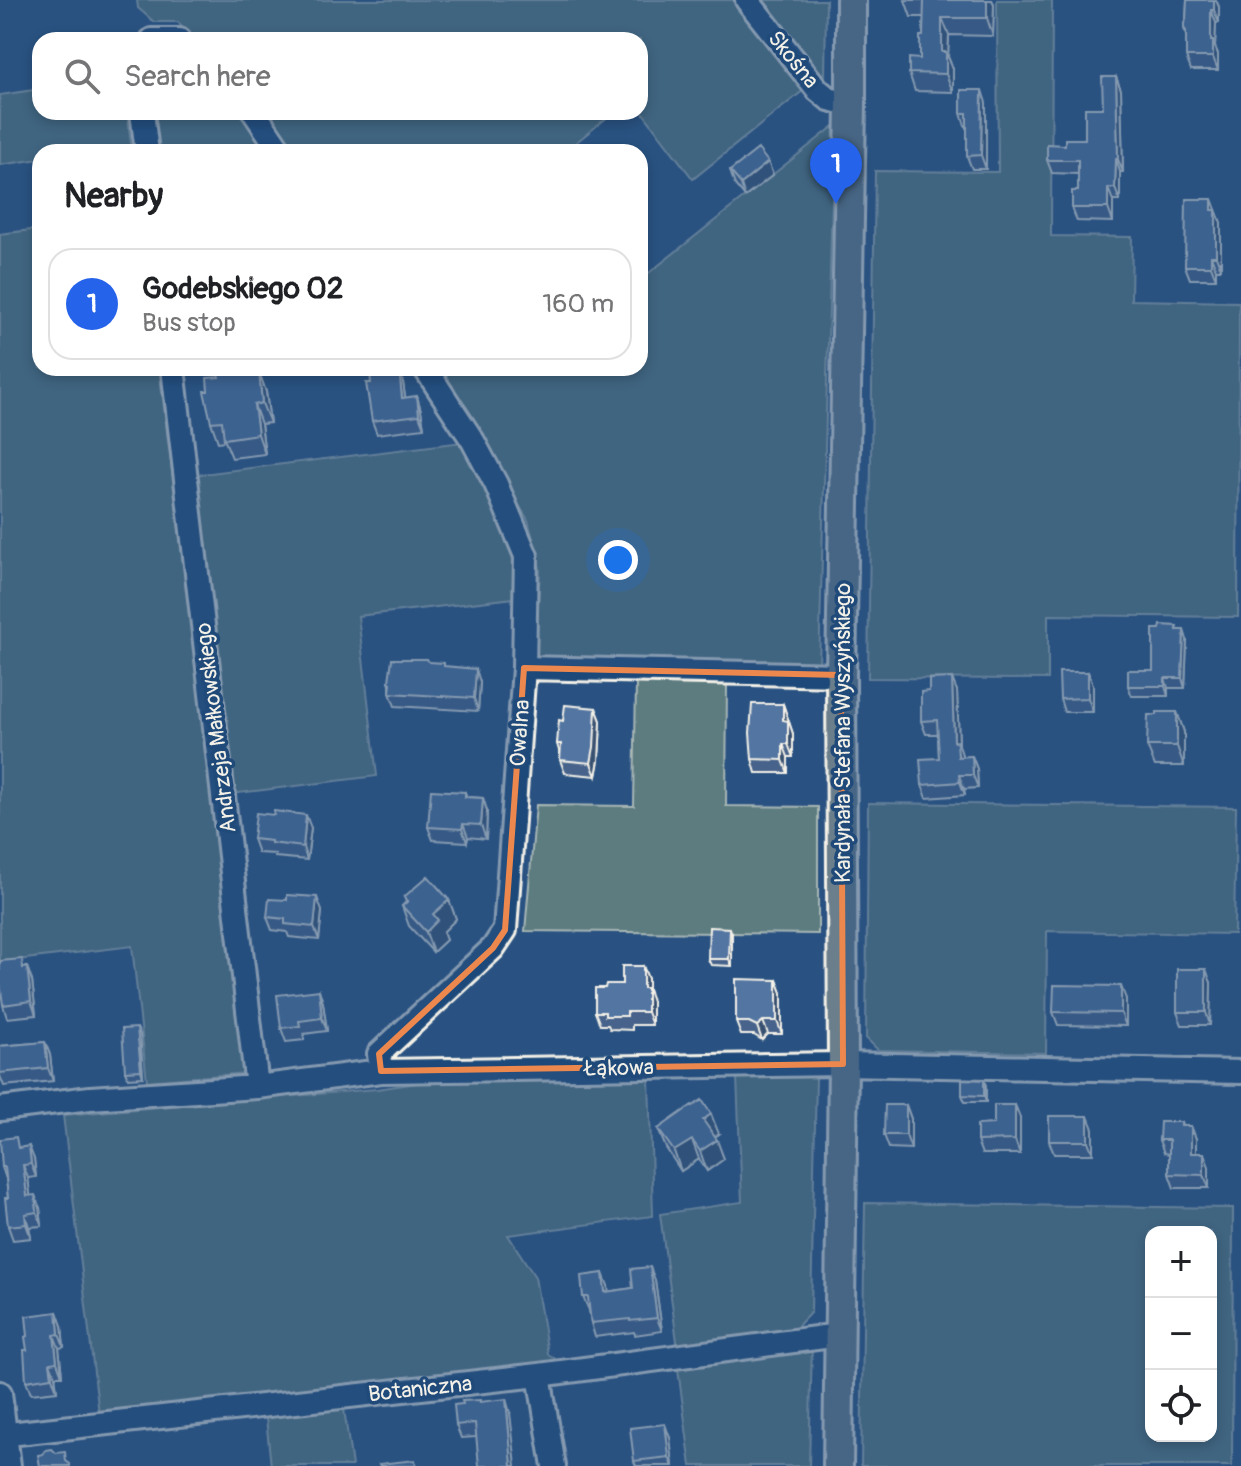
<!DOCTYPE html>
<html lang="en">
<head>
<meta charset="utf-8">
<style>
	:root { --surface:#fff; --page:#f6f6f6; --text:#202124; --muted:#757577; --line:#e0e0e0; --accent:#2563eb }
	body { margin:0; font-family:Pangolin,sans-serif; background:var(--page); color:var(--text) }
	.controls { position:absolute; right:24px; bottom:24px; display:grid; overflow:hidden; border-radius:16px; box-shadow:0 4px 12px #0003 }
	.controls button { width:72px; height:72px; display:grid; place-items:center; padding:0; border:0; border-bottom:2px solid var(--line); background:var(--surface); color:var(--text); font:40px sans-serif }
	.you { position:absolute; left:618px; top:560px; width:28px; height:28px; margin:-20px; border:6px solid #fff; border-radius:50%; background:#1a73e8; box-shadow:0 0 0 12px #1a73e833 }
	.badge { display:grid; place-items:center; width:52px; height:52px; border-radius:50%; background:var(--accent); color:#fff; font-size:26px; font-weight:700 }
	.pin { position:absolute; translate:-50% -66px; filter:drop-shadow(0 2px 4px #0008) }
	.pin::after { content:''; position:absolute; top:42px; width:28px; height:24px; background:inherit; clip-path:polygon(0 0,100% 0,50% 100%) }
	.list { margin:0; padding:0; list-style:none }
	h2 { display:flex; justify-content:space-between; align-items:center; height:104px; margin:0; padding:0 32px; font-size:34px }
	h2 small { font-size:26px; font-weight:400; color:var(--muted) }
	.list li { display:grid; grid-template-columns:52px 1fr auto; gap:24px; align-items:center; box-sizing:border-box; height:112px; margin:0 16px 16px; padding:0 16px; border:2px solid var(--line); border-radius:24px }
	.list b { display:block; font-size:30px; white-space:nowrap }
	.list p { margin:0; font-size:26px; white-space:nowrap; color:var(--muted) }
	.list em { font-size:26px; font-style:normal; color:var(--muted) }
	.icon { flex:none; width:44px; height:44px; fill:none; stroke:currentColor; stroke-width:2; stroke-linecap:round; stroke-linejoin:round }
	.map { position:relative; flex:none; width:1241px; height:1466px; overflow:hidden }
	.search { position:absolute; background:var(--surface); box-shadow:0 4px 12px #0003; left:32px; top:32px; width:616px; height:88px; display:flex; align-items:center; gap:20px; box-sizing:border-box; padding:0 28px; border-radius:24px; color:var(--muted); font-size:30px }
	.panel { position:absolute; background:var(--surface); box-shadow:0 4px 12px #0003; left:32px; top:144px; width:616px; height:232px; border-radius:24px }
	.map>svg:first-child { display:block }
</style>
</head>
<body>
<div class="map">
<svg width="1241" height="1466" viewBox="0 0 1241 1466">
	<rect width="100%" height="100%" fill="#295282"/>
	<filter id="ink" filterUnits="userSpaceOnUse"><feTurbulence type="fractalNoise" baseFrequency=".0125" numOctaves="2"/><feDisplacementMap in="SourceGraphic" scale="16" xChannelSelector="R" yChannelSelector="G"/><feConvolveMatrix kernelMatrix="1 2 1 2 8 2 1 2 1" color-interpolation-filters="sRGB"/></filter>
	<g filter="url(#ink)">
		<path fill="#5c7b80" stroke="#a8b6b4" stroke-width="2" fill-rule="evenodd" d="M 137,0 L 733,0 L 805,89 L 693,179 L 640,109 L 640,40 L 194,40 L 189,37 L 178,22 L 154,22 L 138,8 Z
			M 762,0 L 826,0 L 825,80 Z
			M 997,0 L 1052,0 L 1051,236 L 1132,237 L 1131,300 L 1239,302 L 1238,617 L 1048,615 L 1048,679 L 868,678 L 875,171 L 998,172 Z
			M 34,90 L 37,106 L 40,106 L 40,112 L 127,112 L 132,152 L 40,152 L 40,159 L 0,165 L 0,95 Z
			M 151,112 L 244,112 L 270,152 L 156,152 Z
			M 261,112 L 614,112 L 564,152 L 289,152 Z
			M 834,126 L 819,667 L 535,661 L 540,568 L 528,520 L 435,368 L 640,368 L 640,280 Z
			M 40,229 L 40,368 L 159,368 L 247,1073 L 147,1081 L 132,946 L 0,962 L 0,234 Z
			M 463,442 L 502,518 L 517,567 L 514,598 L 358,616 L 377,776 L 231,794 L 194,475 Z
			M 636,682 L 727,682 L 726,806 L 818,807 L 818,934 L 525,931 L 536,805 L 634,806 Z
			M 868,803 L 1236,807 L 1234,934 L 1047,931 L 1046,1053 L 878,1050 L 866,1038 Z
			M 737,1077 L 816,1077 L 811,1312 L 791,1333 L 678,1349 L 660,1214 L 742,1202 Z
			M 649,1078 L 653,1216 L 508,1235 L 535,1277 L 548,1354 L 564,1365 L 99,1414 L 63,1115 L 377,1089 L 445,1079 Z
			M 865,1203 L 1233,1208 L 1232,1466 L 861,1466 ZM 1151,1232 L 1211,1232 L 1211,1436 L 1151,1436 Z
			M 812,1343 L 809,1466 L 691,1466 L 677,1362 Z
			M 344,1409 L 352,1466 L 271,1466 L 266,1418 Z"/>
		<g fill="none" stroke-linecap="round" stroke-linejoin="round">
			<g stroke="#f4f1e8" stroke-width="28">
				<path id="minor" d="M 747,0 L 818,90 L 829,99 L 851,105
					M 152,40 L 179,40
					M 142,112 L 147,152
					M 254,112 L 281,152
					M 173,368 L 257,1087
					M 524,668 L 841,675
					M 381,1071 L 379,1054 L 493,948 L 505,930 L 524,668 L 526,556 L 496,484 L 473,441 L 425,368
					M 0,1109 L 90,1098 L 257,1087 L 381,1071 L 843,1064 L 1241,1072
					M 539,1375 L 554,1466
					M 0,1393 L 9,1466
					M 0,1435 L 539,1375 L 839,1335"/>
			</g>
			<g stroke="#f4f1e8" stroke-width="34">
				<path id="major" d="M 838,1466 L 843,1064 L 841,675 L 851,105 L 851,0"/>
			</g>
			<use href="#minor" stroke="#1f4a7a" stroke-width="22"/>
			<use href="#major" stroke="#6b7e8b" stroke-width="28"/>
		</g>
		<path fill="#47648b" stroke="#f4f1e8" stroke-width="2" d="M 905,0 L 992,0 L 994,4 L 993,36 L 949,35 L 948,57 L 953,69 L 953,92 L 915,91 L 909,73 L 920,59 L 923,36 L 924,17 L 911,17 Z
			M 1187,0 L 1216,0 L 1219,7 L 1219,23 L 1216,23 L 1215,47 L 1218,54 L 1218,70 L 1191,70 L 1186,57 L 1186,36 L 1184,28 L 1186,20 Z
			M 1116,77 L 1121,90 L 1123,172 L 1120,172 L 1120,201 L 1113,201 L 1113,222 L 1077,221 L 1072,208 L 1078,191 L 1078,174 L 1052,173 L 1047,160 L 1065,145 L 1085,139 L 1103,108 Z
			M 986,103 L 986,169 L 972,169 L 967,156 L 967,126 L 965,126 L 961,113 Z
			M 768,162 L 773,175 L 745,197 L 735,185 L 730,171 Z
			M 1216,210 L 1221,223 L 1221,269 L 1216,269 L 1216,279 L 1190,279 L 1185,266 Z
			M 259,372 L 266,392 L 270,423 L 261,424 L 265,454 L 232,458 L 225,441 L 218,442 L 211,422 L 208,391 L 245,374 Z
			M 403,382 L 405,398 L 421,410 L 424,428 L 377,434 L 372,421 Z
			M 1178,630 L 1187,640 L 1185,688 L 1168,688 L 1168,696 L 1132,696 L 1128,686 L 1153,670 Z
			M 429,662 L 445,667 L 480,682 L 478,711 L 395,706 L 390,693 L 390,685 L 389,681 Z
			M 1088,672 L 1093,685 L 1093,712 L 1064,712 L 1060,699 Z
			M 957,691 L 959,745 L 962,757 L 972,756 L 977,769 L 978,788 L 964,789 L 965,795 L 927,798 L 922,785 L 939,758 L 938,734 L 926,734 L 921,721 Z
			M 783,704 L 793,734 L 793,757 L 788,757 L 788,773 L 756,773 L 752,759 Z
			M 596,708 L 601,721 L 599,760 L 596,776 L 565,773 L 560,760 L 560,754 L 557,744 L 563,721 Z
			M 1177,712 L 1184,732 L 1184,766 L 1155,766 L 1147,746 L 1157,715 Z
			M 465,792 L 467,797 L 483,798 L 487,811 L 486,839 L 468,837 L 467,842 L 433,840 L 428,827 Z
			M 311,828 L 307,860 L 275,857 L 275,854 L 258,853 L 253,839 Z
			M 404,897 L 449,900 L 456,919 L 443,932 L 446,940 L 433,952 L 409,926 L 402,906 L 406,902 Z
			M 322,911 L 319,940 L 289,937 L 287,932 L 272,930 L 267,917 Z
			M 732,934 L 732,966 L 711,965 L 708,959 Z
			M 643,966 L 648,979 L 648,990 L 652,1002 L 652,1025 L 632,1025 L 632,1030 L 610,1029 L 608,1025 L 600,1025 L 595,1012 L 605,988 L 622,984 Z
			M 27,967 L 32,981 L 36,1015 L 7,1018 L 3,1005 L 25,968 Z
			M 777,980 L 782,993 L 782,1034 L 768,1034 L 762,1040 L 754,1035 L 741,1035 L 736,1022 Z
			M 1211,983 L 1210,1025 L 1182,1025 L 1177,1012 Z
			M 319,990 L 323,1003 L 327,1031 L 304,1034 L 304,1040 L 286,1042 L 281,1028 Z
			M 1126,999 L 1126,1026 L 1058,1025 L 1053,1012 Z
			M 140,1034 L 143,1077 L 128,1078 L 125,1071 Z
			M 45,1042 L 50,1055 L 53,1081 L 4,1086 L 0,1076 L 0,1046 Z
			M 984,1080 L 986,1086 L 986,1102 L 965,1102 L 962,1095 Z
			M 906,1105 L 911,1119 L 911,1149 L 889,1148 L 884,1135 Z
			M 1015,1105 L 1020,1118 L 1020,1154 L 982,1154 L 977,1141 Z
			M 1181,1122 L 1182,1126 L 1191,1126 L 1196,1139 L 1196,1153 L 1209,1167 L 1209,1188 L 1174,1188 L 1169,1174 L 1169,1154 L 1164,1153 L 1159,1140 Z
			M 658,1129 L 719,1134 L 714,1137 L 724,1159 L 707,1171 L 699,1159 L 681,1171 L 666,1148 Z
			M 1093,1129 L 1093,1154 L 1054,1154 L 1049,1141 Z
			M 20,1147 L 34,1159 L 36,1177 L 28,1178 L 30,1195 L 40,1208 L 42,1226 L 29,1227 L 31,1238 L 13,1240 L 8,1226 L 8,1198 L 6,1179 L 2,1167 Z
			M 655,1280 L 662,1331 L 635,1335 L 634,1332 L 595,1337 L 591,1323 L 589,1310 L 583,1297 L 608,1286 L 608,1292 L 633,1288 Z
			M 57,1312 L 62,1326 L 64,1347 L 59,1348 L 62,1376 L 55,1376 L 57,1391 L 31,1394 L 26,1381 L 28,1336 Z
			M 481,1402 L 510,1413 L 476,1437 L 461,1438 L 456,1425 Z
			M 670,1438 L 673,1466 L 636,1466 L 634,1461 Z"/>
		<path fill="#395171" stroke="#f4f1e8" stroke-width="2" d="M 987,0 L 992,0 L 994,4 L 993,36 L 987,18 Z
			M 1214,0 L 1216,0 L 1219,7 L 1219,23 L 1214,10 Z
			M 1211,10 L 1216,23 L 1215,47 L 1218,54 L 1218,70 L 1213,57 L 1211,41 Z
			M 942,18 L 949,35 L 948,57 L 953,69 L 953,92 L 946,74 L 942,52 Z
			M 1116,77 L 1121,90 L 1123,172 L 1118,159 Z
			M 982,90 L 986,103 L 986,169 L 981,155 Z
			M 1116,159 L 1120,172 L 1120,201 L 1115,188 Z
			M 768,162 L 773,175 L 745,197 L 741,184 Z
			M 1108,188 L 1113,201 L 1113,222 L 1108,208 Z
			M 1212,199 L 1221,223 L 1221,269 L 1216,256 L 1212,210 Z
			M 1211,256 L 1216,269 L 1216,279 L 1211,266 Z
			M 399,369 L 403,382 L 407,411 L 402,398 Z
			M 259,372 L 266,392 L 270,423 L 262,403 Z
			M 417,396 L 421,410 L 424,428 L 419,415 Z
			M 254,405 L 261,424 L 265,454 L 258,434 Z
			M 1184,630 L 1187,640 L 1185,688 L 1182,678 Z
			M 476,669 L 480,682 L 478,711 L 474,698 Z
			M 1088,672 L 1093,685 L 1093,712 L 1088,698 Z
			M 952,678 L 957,691 L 959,745 L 962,755 L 963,770 L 954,742 Z
			M 1165,678 L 1168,688 L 1168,696 L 1165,686 Z
			M 783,704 L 793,734 L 793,757 L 788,744 L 783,720 Z
			M 596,708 L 601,721 L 599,760 L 596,776 L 591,763 Z
			M 1177,712 L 1184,732 L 1184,766 L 1177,746 Z
			M 783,744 L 788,757 L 788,773 L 783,760 Z
			M 972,756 L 977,769 L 978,788 L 973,775 Z
			M 959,775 L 964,789 L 965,795 L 960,782 Z
			M 483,798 L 487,811 L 486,839 L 481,825 Z
			M 306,815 L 311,828 L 307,860 L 303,847 Z
			M 463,824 L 468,837 L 467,842 L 462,829 Z
			M 317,897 L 322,911 L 319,940 L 314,927 Z
			M 449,900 L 456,919 L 443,932 L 446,940 L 433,952 L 426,932 L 433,914 Z
			M 730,928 L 732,934 L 732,966 L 729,959 Z
			M 643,966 L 648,979 L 648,990 L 652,1002 L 652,1025 L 647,1012 L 643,988 Z
			M 27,967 L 32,981 L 36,1015 L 31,1001 Z
			M 1206,969 L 1211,983 L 1210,1025 L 1206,1012 Z
			M 777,980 L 782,993 L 782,1034 L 777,1021 Z
			M 1121,986 L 1126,999 L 1126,1026 L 1121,1013 Z
			M 319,990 L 323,1003 L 327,1031 L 322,1018 Z
			M 763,1021 L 768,1034 L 762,1040 L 757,1026 Z
			M 137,1028 L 140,1034 L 143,1077 L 141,1070 Z
			M 45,1042 L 50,1055 L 53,1081 L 48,1068 Z
			M 984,1080 L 986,1086 L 986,1102 L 984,1096 Z
			M 906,1105 L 911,1119 L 911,1149 L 906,1135 Z
			M 1015,1105 L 1020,1118 L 1020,1154 L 1015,1140 Z
			M 711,1114 L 719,1134 L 710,1140 L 703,1120 Z
			M 1088,1116 L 1093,1129 L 1093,1154 L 1088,1141 Z
			M 1191,1126 L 1196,1139 L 1196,1166 L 1191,1153 Z
			M 692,1140 L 699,1159 L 681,1171 L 674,1151 Z
			M 717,1140 L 724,1159 L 707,1171 L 700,1151 Z
			M 29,1146 L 34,1159 L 36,1177 L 31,1164 Z
			M 1204,1153 L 1209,1167 L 1209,1188 L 1204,1175 Z
			M 23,1165 L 28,1178 L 32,1209 L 27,1196 Z
			M 35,1195 L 40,1208 L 42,1226 L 37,1212 Z
			M 25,1214 L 29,1227 L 31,1238 L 26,1224 Z
			M 650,1267 L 655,1280 L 662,1331 L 657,1318 Z
			M 603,1273 L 608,1286 L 610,1305 L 605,1292 Z
			M 57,1312 L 62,1326 L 64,1347 L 59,1334 Z
			M 54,1335 L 59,1348 L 62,1376 L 57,1362 Z
			M 50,1363 L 55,1376 L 57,1391 L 52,1377 Z
			M 506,1399 L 510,1413 L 516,1466 L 512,1466 Z
			M 665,1424 L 670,1438 L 673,1466 L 669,1457 Z"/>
		<path fill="#5274a2" stroke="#f4f1e8" stroke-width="2" d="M 924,0 L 987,0 L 987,18 L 942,18 L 942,52 L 946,52 L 946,74 L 909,73 L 909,58 L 920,59 L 920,36 L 923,36 Z
			M 1187,0 L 1214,0 L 1214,10 L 1211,10 L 1211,41 L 1213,41 L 1213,57 L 1186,57 L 1186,31 L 1184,28 L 1184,23 L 1186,20 Z
			M 1102,77 L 1116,77 L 1118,159 L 1116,159 L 1115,188 L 1108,188 L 1108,208 L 1072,208 L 1072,191 L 1078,191 L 1078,160 L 1047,160 L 1047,144 L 1065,145 L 1065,139 L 1085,139 L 1085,108 L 1103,108 Z
			M 961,90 L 982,90 L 981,155 L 967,156 L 967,113 L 961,113 Z
			M 758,149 L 768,162 L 741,184 L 730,171 Z
			M 1186,199 L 1212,199 L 1212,210 L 1216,210 L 1216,256 L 1211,256 L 1211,266 L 1185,266 Z
			M 399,369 L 402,398 L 417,396 L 419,415 L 372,421 L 366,383 L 371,383 L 370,372 Z
			M 244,371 L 244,374 L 259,372 L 262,403 L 254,405 L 258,434 L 224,439 L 222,421 L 211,422 L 204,391 L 208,391 L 207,378 L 219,377 L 218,374 Z
			M 1161,625 L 1177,626 L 1177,630 L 1184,630 L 1182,678 L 1165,678 L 1165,686 L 1128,686 L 1128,670 L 1153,670 L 1153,629 L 1160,629 Z
			M 392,659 L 427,659 L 429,662 L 444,663 L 444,666 L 476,669 L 474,698 L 390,693 L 391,683 L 389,681 Z
			M 1059,672 L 1088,672 L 1088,698 L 1060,699 Z
			M 952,678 L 954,742 L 957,741 L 958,757 L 972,756 L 973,775 L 959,775 L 960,782 L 922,785 L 920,759 L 939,758 L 937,720 L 921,721 L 921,692 L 929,691 L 929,679 Z
			M 752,704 L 783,704 L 783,720 L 788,721 L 788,744 L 783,744 L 783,760 L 752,759 L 750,733 Z
			M 565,705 L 596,708 L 594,747 L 591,763 L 560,760 L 561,744 L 557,744 L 559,720 L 563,721 Z
			M 1157,712 L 1177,712 L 1177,746 L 1147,746 L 1148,715 L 1157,715 Z
			M 431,790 L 465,792 L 465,797 L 483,798 L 481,825 L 463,824 L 462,829 L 428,827 Z
			M 274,811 L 306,815 L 303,847 L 271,843 L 271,841 L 253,839 L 256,813 L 274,815 Z
			M 428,876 L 449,900 L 433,914 L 438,920 L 426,932 L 402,906 L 408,901 L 404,897 Z
			M 287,895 L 317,897 L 314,927 L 285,924 L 285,919 L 267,917 L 269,899 L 287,900 Z
			M 709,927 L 730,928 L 729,959 L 708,959 Z
			M 22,959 L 23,968 L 27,967 L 31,1001 L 3,1005 L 0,983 L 0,961 Z
			M 622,966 L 643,966 L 643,988 L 647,988 L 647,1012 L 627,1012 L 627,1016 L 605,1016 L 605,1012 L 595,1012 L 595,988 L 605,988 L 606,984 L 622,984 Z
			M 1177,969 L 1206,969 L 1206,1012 L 1177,1012 Z
			M 736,979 L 777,980 L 777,1021 L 763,1021 L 757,1026 L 749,1022 L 736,1022 Z
			M 1054,985 L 1121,986 L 1121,1013 L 1053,1012 Z
			M 319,990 L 322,1018 L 299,1021 L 300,1026 L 281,1028 L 277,995 Z
			M 137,1028 L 141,1070 L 125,1071 L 122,1029 Z
			M 45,1042 L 48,1068 L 0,1073 L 0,1046 Z
			M 962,1079 L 984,1080 L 984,1096 L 962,1095 Z
			M 702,1100 L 711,1114 L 703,1120 L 717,1140 L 700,1151 L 692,1140 L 674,1151 L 658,1129 L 692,1105 L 693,1106 Z
			M 885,1105 L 906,1105 L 906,1135 L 884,1135 Z
			M 994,1105 L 1015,1105 L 1015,1140 L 977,1141 L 977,1125 L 994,1124 Z
			M 1049,1116 L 1088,1116 L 1088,1141 L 1049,1141 Z
			M 1160,1122 L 1181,1122 L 1181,1126 L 1191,1126 L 1191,1153 L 1204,1153 L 1204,1175 L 1169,1174 L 1169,1140 L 1159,1140 Z
			M 16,1137 L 18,1148 L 29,1146 L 31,1164 L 23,1165 L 25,1180 L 27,1196 L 35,1195 L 37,1212 L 25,1214 L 26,1224 L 8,1226 L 5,1198 L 8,1198 L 5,1167 L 2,1167 L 0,1139 Z
			M 650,1267 L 657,1318 L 630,1321 L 630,1319 L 591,1323 L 588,1297 L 583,1297 L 581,1276 L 603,1273 L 605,1292 L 633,1288 L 631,1269 Z
			M 57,1312 L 59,1334 L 54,1335 L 57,1362 L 50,1363 L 52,1377 L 26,1381 L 24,1350 L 27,1350 L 25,1337 L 28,1336 L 26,1316 Z
			M 506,1399 L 512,1466 L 479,1466 L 475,1423 L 456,1425 L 454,1405 L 463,1404 L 462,1401 L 480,1400 L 480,1402 Z
			M 665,1424 L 669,1457 L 634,1461 L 630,1428 Z
			M 52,1449 L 56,1453 L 65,1452 L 66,1461 L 70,1464 L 70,1466 L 40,1466 L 38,1455 L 43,1454 L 46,1450 Z
			M 415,1460 L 416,1466 L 380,1466 L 379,1464 Z"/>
	</g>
	<path d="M0 0H1241V1466H0ZM 524,668 L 841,675 L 843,1064 L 381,1071 L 379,1054 L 493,948 L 505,930 Z" fill="#295282" fill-opacity=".55" fill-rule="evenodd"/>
	<path fill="none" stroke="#ec874e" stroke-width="6" stroke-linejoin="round" d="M 524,668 L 841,675 L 843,1064 L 381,1071 L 379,1054 L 493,948 L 505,930 Z"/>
	<g text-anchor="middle" stroke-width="7" stroke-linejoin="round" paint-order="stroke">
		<g font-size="22" fill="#f4f1e8" stroke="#1f4a7a">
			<text transform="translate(794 59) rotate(51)" y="8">Skośna</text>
			<text transform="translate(215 728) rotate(-97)" y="8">Andrzeja Małkowskiego</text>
			<text transform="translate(519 733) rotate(-86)" y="8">Owalna</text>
			<text transform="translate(842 733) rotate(-90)" y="8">Kardynała Stefana Wyszyńskiego</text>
			<text transform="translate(619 1067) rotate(-1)" y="8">Łąkowa</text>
			<text transform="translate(420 1388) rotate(-6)" y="8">Botaniczna</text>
		</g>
	</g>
</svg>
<div class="controls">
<button>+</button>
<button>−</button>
<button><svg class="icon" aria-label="locate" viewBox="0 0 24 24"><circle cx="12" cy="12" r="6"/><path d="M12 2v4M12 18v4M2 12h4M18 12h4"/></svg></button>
</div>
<div class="you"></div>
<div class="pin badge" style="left:836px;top:204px">1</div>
<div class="search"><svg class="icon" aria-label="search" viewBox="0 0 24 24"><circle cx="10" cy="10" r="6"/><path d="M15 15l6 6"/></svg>Search here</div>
<section class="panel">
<h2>Nearby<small></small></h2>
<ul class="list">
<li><span class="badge">1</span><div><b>Godebskiego 02</b><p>Bus stop</p></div><em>160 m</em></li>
</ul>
</section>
</div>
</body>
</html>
